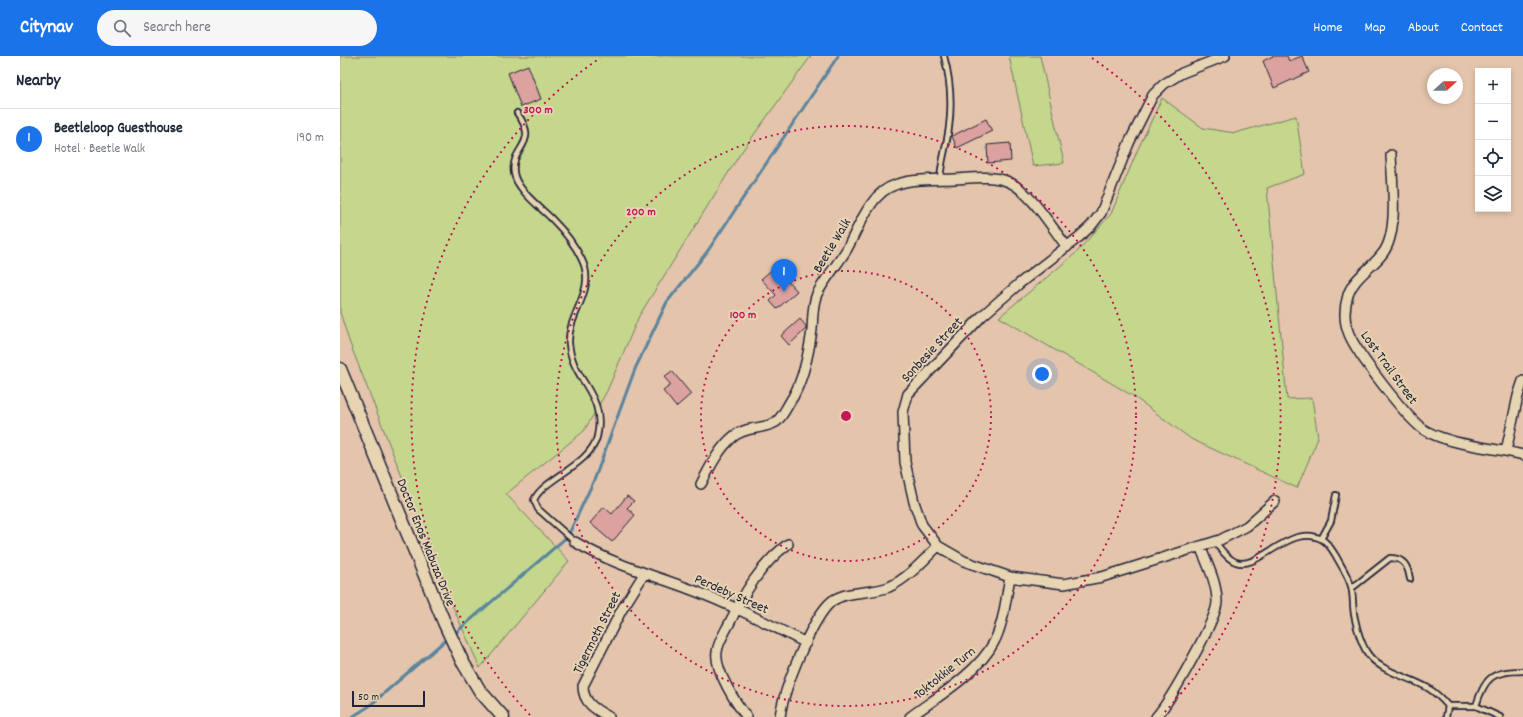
<!DOCTYPE html>
<html lang="en">
<head>
<meta charset="utf-8">
<style>
	:root { --surface:#fff; --page:#f6f6f7; --text:#1f2937; --muted:#747a83; --line:#e0e1e3; --accent:#1a73e8 }
	body { margin:0; font-family:Dekko,sans-serif; background:var(--page); color:var(--text) }
	.controls { position:absolute; right:12px; top:12px; display:grid; overflow:hidden; border-radius:0px; box-shadow:0 2px 6px #0003 }
	.controls button { width:36px; height:36px; display:grid; place-items:center; padding:0; border:0; border-bottom:1px solid var(--line); background:var(--surface); color:var(--text); font:20px sans-serif }
	.compass { position:absolute; left:1087px; top:12px; width:36px; height:36px; border-radius:50%; background:var(--surface); box-shadow:0 2px 6px #0003; rotate:69deg }
	.scale { position:absolute; left:12px; bottom:10px; width:73px; box-sizing:border-box; padding-left:4px; border:2px solid #22223b; border-top:0; font-size:11px; line-height:14px; white-space:nowrap; color:#22223b; -webkit-text-stroke:3px #e7d4b2; paint-order:stroke }
	.you { position:absolute; left:702px; top:318px; width:14px; height:14px; margin:-10px; border:3px solid #fff; border-radius:50%; background:#1a73e8; box-shadow:0 0 0 6px #1a73e833 }
	.badge { display:grid; place-items:center; width:26px; height:26px; border-radius:50%; background:var(--accent); color:#fff; font-size:13px; font-weight:700 }
	.pin { position:absolute; translate:-50% -33px; filter:drop-shadow(0 1px 2px #0008) }
	.pin::after { content:''; position:absolute; top:21px; width:14px; height:12px; background:inherit; clip-path:polygon(0 0,100% 0,50% 100%) }
	.list { margin:0; padding:0; list-style:none }
	h2 { display:flex; justify-content:space-between; align-items:center; height:52px; margin:0; padding:0 16px; font-size:17px }
	h2 small { font-size:13px; font-weight:400; color:var(--muted) }
	.list li { display:grid; grid-template-columns:26px 1fr auto; gap:12px; align-items:center; box-sizing:border-box; height:60px; padding:0 16px; border-top:1px solid var(--line) }
	.list b { display:block; font-size:15px; white-space:nowrap }
	.list p { margin:0; font-size:13px; white-space:nowrap; color:var(--muted) }
	.list em { font-size:13px; font-style:normal; color:var(--muted) }
	.icon { flex:none; width:22px; height:22px; fill:none; stroke:currentColor; stroke-width:2; stroke-linecap:round; stroke-linejoin:round }
	.map { position:relative; flex:none; width:1183px; height:661px; overflow:hidden }
	header { display:flex; align-items:center; gap:24px; box-sizing:border-box; height:56px; padding:0 20px; background:var(--accent); color:#fff }
	header strong { font-size:19px }
	nav { display:flex; gap:22px; margin-inline-start:auto; font-size:14px }
	.search { width:280px; height:36px; background:var(--page); display:flex; align-items:center; gap:10px; box-sizing:border-box; padding:0 14px; border-radius:22px; color:var(--muted); font-size:15px }
	main { display:flex }
	aside { flex:1; background:var(--surface) }
	.map>svg:first-child { display:block }
</style>
</head>
<body>
<header>
<strong>Citynav</strong>
<div class="search"><svg class="icon" aria-label="search" viewBox="0 0 24 24"><circle cx="10" cy="10" r="6"/><path d="M15 15l6 6"/></svg>Search here</div>
<nav><a>Home</a><a>Map</a><a>About</a><a>Contact</a></nav>
</header>
<main>
<aside>
<h2>Nearby<small></small></h2>
<ul class="list">
<li><span class="badge">1</span><div><b>Beetleloop Guesthouse</b><p>Hotel · Beetle Walk</p></div><em>190 m</em></li>
</ul>
</aside>
<div class="map">
<svg width="1183" height="661" viewBox="0 0 1183 661">
	<rect width="100%" height="100%" fill="#e4c5ac"/>
	<filter id="ink" filterUnits="userSpaceOnUse"><feTurbulence type="fractalNoise" baseFrequency=".025" numOctaves="2"/><feDisplacementMap in="SourceGraphic" scale="8" xChannelSelector="R" yChannelSelector="G"/><feConvolveMatrix kernelMatrix="1 2 1 2 8 2 1 2 1" color-interpolation-filters="sRGB"/></filter>
	<g filter="url(#ink)">
		<path fill="#c4d78c" stroke="#737c64" d="M 0,0 L 471,0 L 400,98 L 299,260 L 267,335 L 244,375 L 166,438 L 229,505 L 140,612 L 113,551 L 9,285 L 0,256 Z
			M 669,0 L 700,0 L 724,107 L 693,110 Z
			M 822,42 L 863,72 L 895,77 L 956,60 L 965,118 L 927,132 L 947,343 L 972,342 L 978,382 L 957,432 L 851,383 L 793,340 L 659,261 L 736,197 L 771,158 L 798,93 Z"/>
		<g fill="none" stroke-linecap="round" stroke-linejoin="round">
			<path stroke="#5a849e" stroke-width="3" d="M 113,579 L 228,480 L 255,422 L 295,313 L 327,246 L 367,196 L 498,0
				M 12,661 L 28,651 L 108,582"/>
		</g>
		<path fill="#dca29f" stroke="#22223b" d="M 933,0 L 947,0 L 949,5 L 962,0 L 969,16 L 934,32 L 923,5 Z
			M 188,9 L 201,43 L 181,51 L 168,17 Z
			M 646,63 L 652,75 L 617,92 L 612,80 Z
			M 670,87 L 671,105 L 648,107 L 647,89 Z
			M 435,211 L 457,235 L 437,253 L 430,245 L 436,239 L 421,223 Z
			M 460,263 L 466,270 L 466,273 L 449,289 L 441,280 Z
			M 332,315 L 351,338 L 336,351 L 323,335 L 331,329 L 324,321 Z
			M 287,440 L 294,445 L 287,452 L 295,459 L 272,486 L 250,467 L 264,451 L 272,458 Z"/>
		<g fill="none" stroke-linecap="round" stroke-linejoin="round">
			<g stroke="#22223b" stroke-width="8">
				<path id="service" d="M 177,57 C 201,89 170,90 174,117 C 176,133 201,152 212,163 C 224,175 235,189 242,204 C 257,235 227,258 229,288 C 232,325 267,338 257,381 C 250,409 203,423 194,444 L 198,453 L 235,486
					M 600,124 C 601,105 607,89 609,71 C 612,48 610,22 604,0
					M 981,483 L 991,465 L 996,439
					M 874,485 C 880,492 887,503 896,506 C 919,515 951,465 983,484 C 989,488 992,494 996,500 C 1001,510 1008,519 1011,530 C 1014,541 1012,552 1015,563 C 1017,573 1021,586 1026,595 C 1038,616 1068,620 1088,632 C 1096,637 1102,643 1108,650 L 1136,650 L 1160,661
					M 1012,532 L 1050,502 C 1064,502 1068,510 1070,523
					M 1136,650 C 1145,621 1152,615 1183,615
					M 1106,661 L 1108,650"/>
			</g>
			<g stroke="#22223b" stroke-width="12">
				<path id="minor" d="M 885,0 L 842,17 L 824,28 L 813,39 L 789,87 L 761,157 L 751,170 L 739,181 L 680,227 L 642,260 L 568,338 L 563,356 L 565,406 L 574,446 L 582,469 L 598,490 L 624,505 L 670,521 L 724,528 L 762,521 L 880,484 L 907,470 L 935,445
					M 1051,99 C 1052,126 1059,176 1043,197 C 1032,212 1014,221 1008,239 C 1004,252 1004,266 1009,278 C 1016,296 1069,366 1086,375 C 1114,390 1152,391 1183,399
					M 1166,395 L 1178,340 L 1183,325
					M 361,428 C 370,411 379,392 394,380 C 406,370 423,374 436,366 C 443,361 448,348 453,341 C 464,321 469,296 472,274 C 473,262 472,249 477,238 C 484,224 498,208 507,193 C 516,176 524,155 537,141 C 555,120 591,124 615,123 C 632,122 653,119 669,126 C 691,136 712,172 727,191
					M 235,486 C 270,507 309,518 347,532 C 388,547 427,567 466,587
					M 269,661 C 256,654 243,647 243,630 L 281,555 L 304,518
					M 407,661 C 396,648 374,613 377,596 C 378,586 385,576 389,568 C 404,537 421,508 448,488
					M 440,661 C 443,635 472,561 492,545 C 508,534 531,538 549,531 C 568,522 583,505 598,490
					M 570,661 C 597,641 638,617 654,586 C 664,567 666,541 670,521
					M 816,661 C 829,647 877,563 877,546 C 877,526 867,508 860,490"/>
			</g>
			<g stroke="#22223b" stroke-width="15">
				<path id="secondary" d="M 0,313 L 104,566 L 122,605 L 140,635 L 163,661"/>
			</g>
			<use href="#service" stroke="#e7d4b2" stroke-width="4.5"/>
			<use href="#minor" stroke="#e7d4b2" stroke-width="9"/>
			<use href="#secondary" stroke="#e7d4b2" stroke-width="12"/>
		</g>
	</g>
	<g fill="none" stroke="#c2185b" stroke-width="2" stroke-dasharray="2 4">
		<circle cx="506" cy="360" r="145"/>
		<circle cx="506" cy="360" r="290"/>
		<path d="M190 659A435 435 0 0 1 260 2M752 2A435 435 0 0 1 822 659"/>
	</g>
	<g text-anchor="middle" stroke-width="4" stroke-linejoin="round" paint-order="stroke">
		<g font-size="14" fill="#22223b" stroke="#e7d4b2">
			<text transform="translate(491 189) rotate(-59)" y="5">Beetle Walk</text>
			<text transform="translate(591 293) rotate(-47)" y="5">Sonbesie Street</text>
			<text transform="translate(1050 311) rotate(54)" y="5">Lost Trail Street</text>
			<text transform="translate(87 486) rotate(68)" y="5">Doctor Enos Mabuza Drive</text>
			<text transform="translate(392 537) rotate(24)" y="5">Perdeby Street</text>
			<text transform="translate(256 576) rotate(-63)" y="5">Tigermoth Street</text>
			<text transform="translate(604 616) rotate(-39)" y="5">Toktokkie Turn</text>
		</g>
	</g>
	<circle cx="506" cy="360" r="6" fill="#c2185b" stroke="#e7d4b2" stroke-width="2"/>
	<g font-size="12" text-anchor="middle" font-weight="bold" fill="#c2185b" stroke="#e7d4b2" stroke-width="4" stroke-linejoin="round" paint-order="stroke">
		<text x="198" y="57">300 m</text>
		<text x="301" y="159">200 m</text>
		<text x="403" y="262">100 m</text>
	</g>
</svg>
<div class="controls">
<button>+</button>
<button>−</button>
<button><svg class="icon" aria-label="locate" viewBox="0 0 24 24"><circle cx="12" cy="12" r="6"/><path d="M12 2v4M12 18v4M2 12h4M18 12h4"/></svg></button>
<button><svg class="icon" aria-label="layers" viewBox="0 0 24 24"><path d="M12 4l9 5-9 5-9-5zM3 14l9 5 9-5"/></svg></button>
</div>
<svg class="compass" viewBox="-18 -18 36 36"><path d="M0-13l5 13h-10z" fill="#e53935"/><path d="M0 13l5-13h-10z" fill="#747a83"/></svg>
<div class="scale">50 m</div>
<div class="you"></div>
<div class="pin badge" style="left:444px;top:236px">1</div>
</div>
</main>
</body>
</html>
